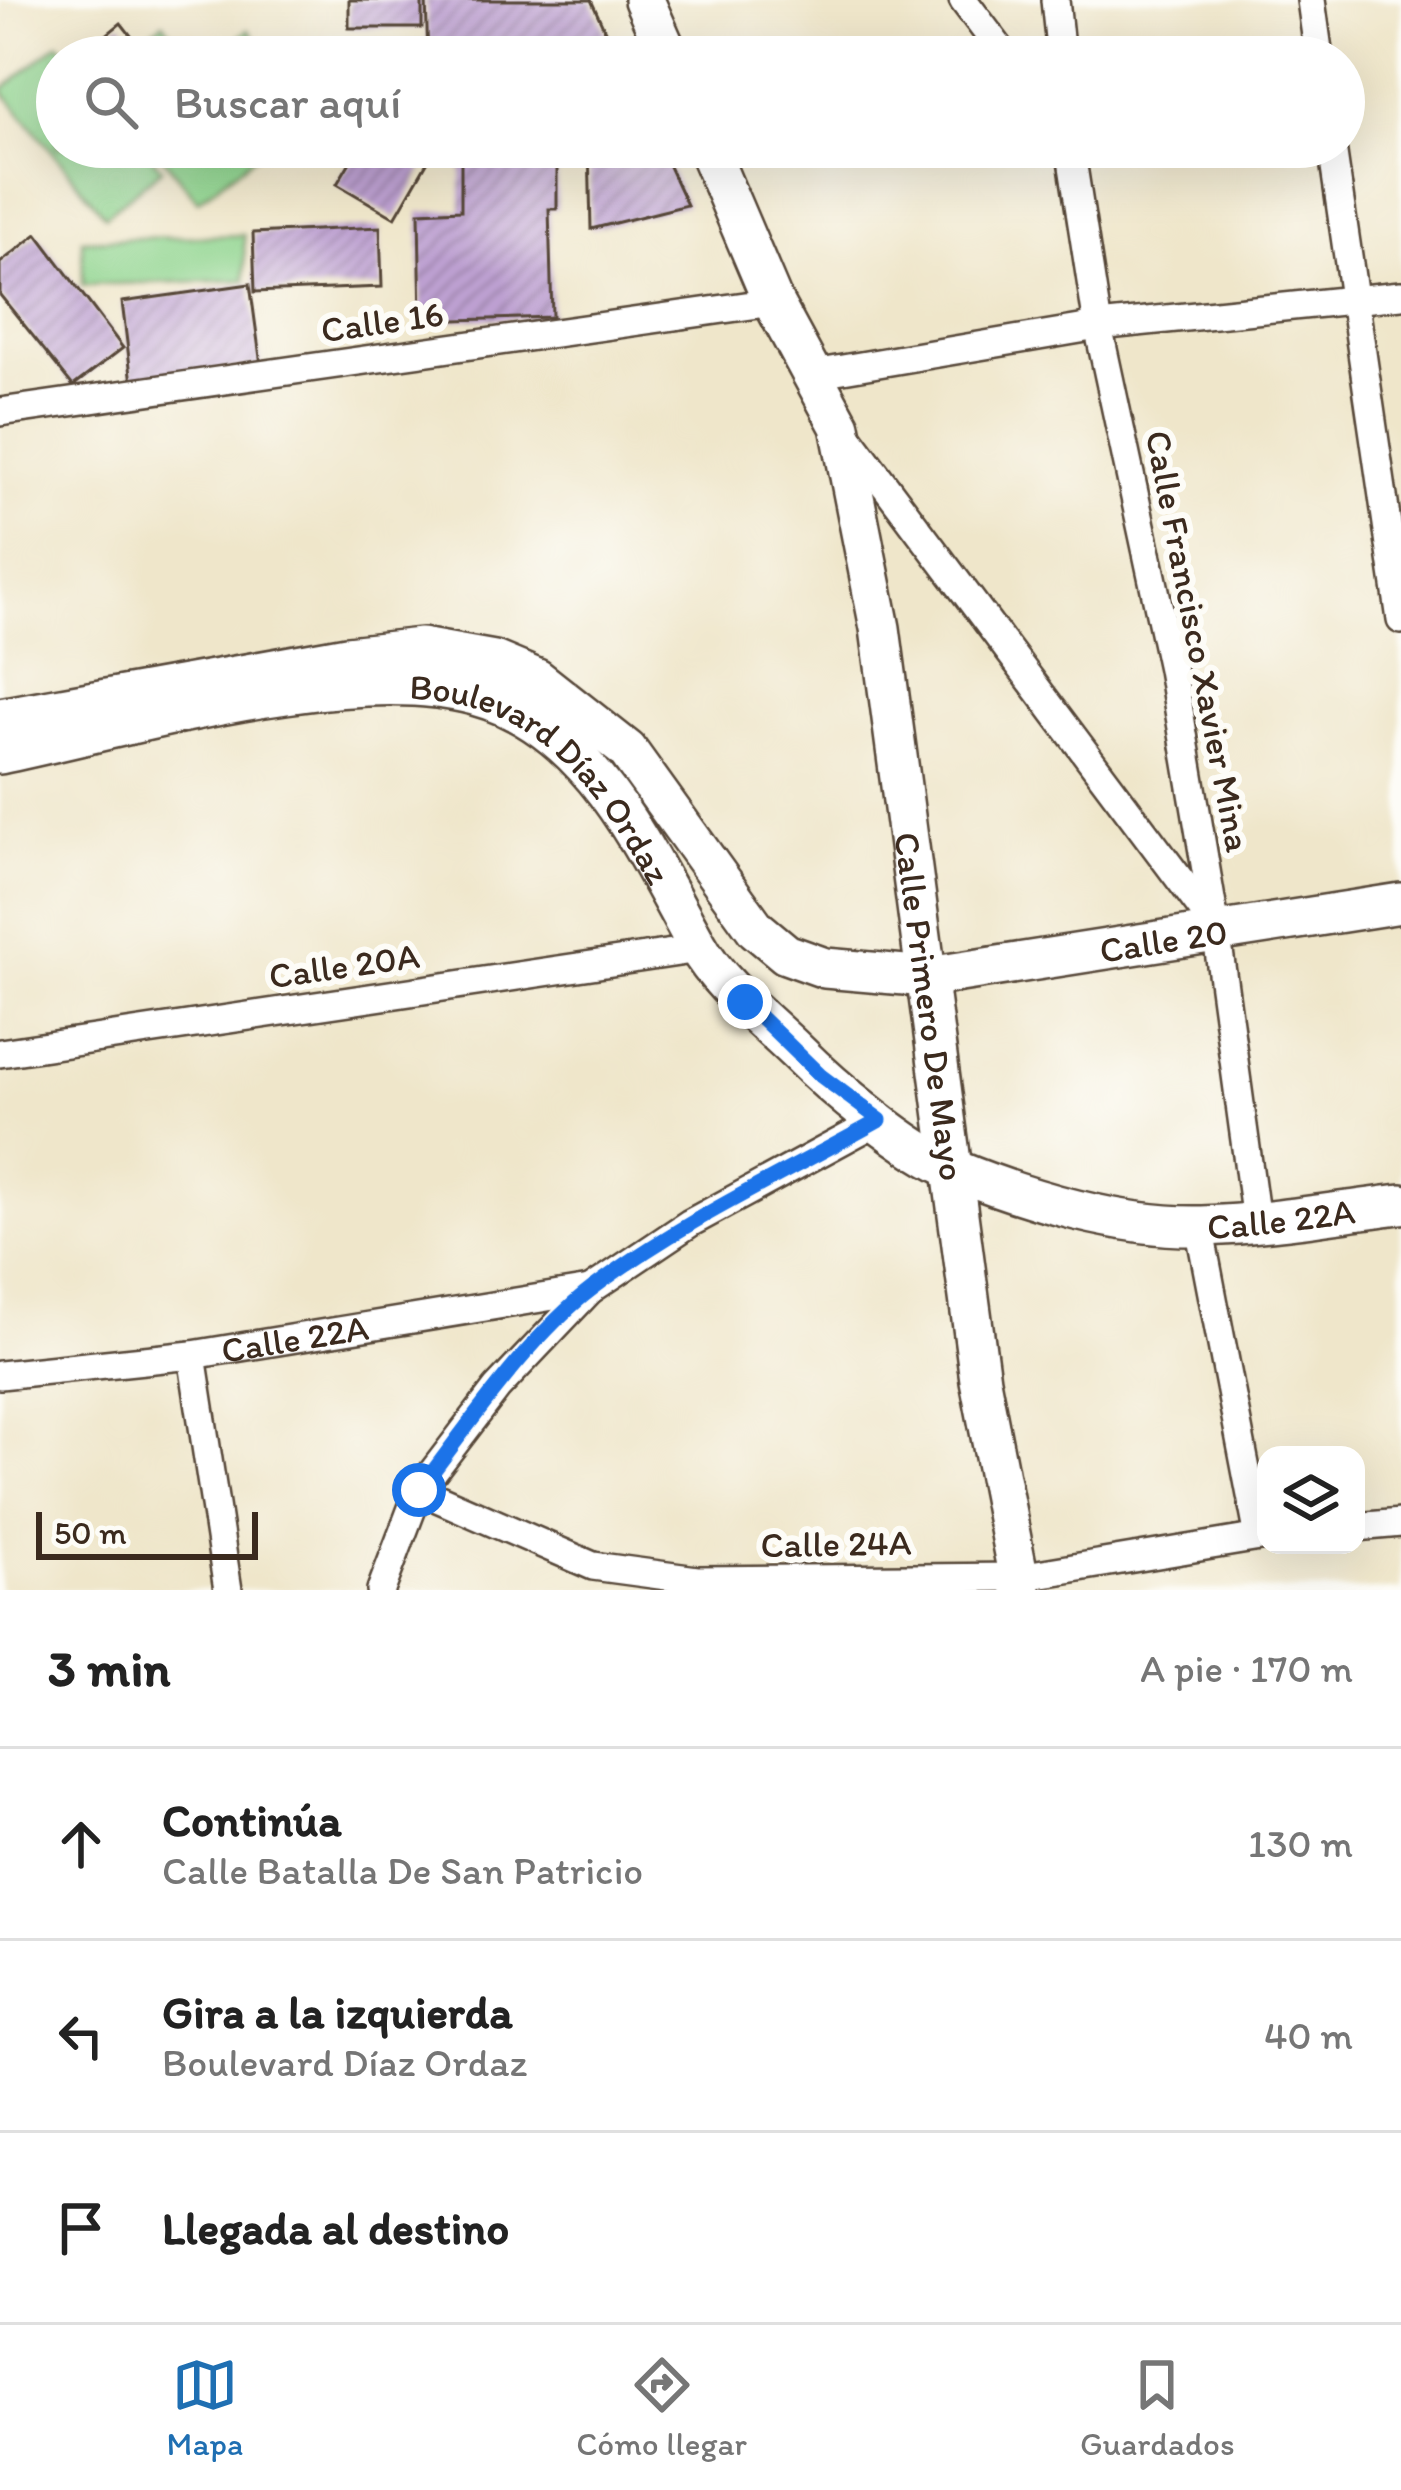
<!DOCTYPE html>
<html lang="es">
<head>
<meta charset="utf-8">
<style>
	:root { --surface:#fff; --page:#f6f6f6; --text:#222; --muted:#767676; --line:#e0e0e0; --accent:#1f6fb2 }
	body { margin:0; font-family:Itim,sans-serif; background:var(--page); color:var(--text) }
	.controls { position:absolute; right:36px; bottom:36px; display:grid; overflow:hidden; border-radius:24px; box-shadow:0 12px 48px #0002 }
	.controls button { width:108px; height:108px; display:grid; place-items:center; padding:0; border:0; border-bottom:3px solid var(--line); background:var(--surface); color:var(--text); font:60px sans-serif }
	.scale { position:absolute; left:36px; bottom:30px; width:222px; box-sizing:border-box; padding-left:12px; border:6px solid #3b2a1e; border-top:0; font-size:33px; line-height:42px; white-space:nowrap; color:#3b2a1e; -webkit-text-stroke:9px #fdfcf7; paint-order:stroke }
	.stop { position:absolute; width:36px; height:36px; margin:-27px; border:9px solid #1a73e8; border-radius:50%; background:#fff }
	.stop.end { background:#1a73e8; border-color:#fff; box-shadow:0 3px 12px #0008 }
	.list { margin:0; padding:0; list-style:none }
	h2 { display:flex; justify-content:space-between; align-items:center; height:156px; margin:0; padding:0 48px; font-size:51px }
	h2 small { font-size:39px; font-weight:400; color:var(--muted) }
	.list li { display:grid; grid-template-columns:78px 1fr auto; gap:36px; align-items:center; box-sizing:border-box; height:192px; padding:0 48px; border-top:3px solid var(--line) }
	.list b { display:block; font-size:45px; white-space:nowrap }
	.list p { margin:0; font-size:39px; white-space:nowrap; color:var(--muted) }
	.list em { font-size:39px; font-style:normal; color:var(--muted) }
	.icon { flex:none; width:66px; height:66px; fill:none; stroke:currentColor; stroke-width:2; stroke-linecap:round; stroke-linejoin:round }
	.map { position:relative; flex:none; width:1401px; height:1590px; overflow:hidden }
	.search { position:absolute; background:var(--surface); box-shadow:0 12px 48px #0002; left:36px; right:36px; top:36px; height:132px; display:flex; align-items:center; gap:30px; box-sizing:border-box; padding:0 42px; border-radius:66px; color:var(--muted); font-size:45px }
	.sheet { height:732px; background:var(--surface) }
	nav { display:flex; justify-content:space-around; align-items:center; box-sizing:border-box; height:168px; border-top:3px solid var(--line); background:var(--surface); font-size:33px; color:var(--muted) }
	nav a { display:grid; justify-items:center; gap:6px }
	nav .on { color:var(--accent) }
	.map>svg:first-child { display:block }
</style>
</head>
<body>
<div class="map">
<svg width="1401" height="1590" viewBox="0 0 1401 1590">
	<defs>
		<pattern id="building-hatch" width="6" height="6" patternUnits="userSpaceOnUse" patternTransform="scale(3)"><rect width="6" height="6" fill="#bda0d1"/><path d="M-1 1l2-2M0 6l6-6M5 7l2-2" fill="none" stroke="#9b83a9"/></pattern>
	</defs>
	<rect width="100%" height="100%" fill="#fdfcf7"/>
	<filter id="ink" filterUnits="userSpaceOnUse"><feTurbulence type="fractalNoise" baseFrequency=".00833" numOctaves="2"/><feDisplacementMap in="SourceGraphic" scale="24" xChannelSelector="R" yChannelSelector="G"/><feConvolveMatrix kernelMatrix="1 2 1 2 8 2 1 2 1" color-interpolation-filters="sRGB"/></filter>
	<filter id="wash" filterUnits="userSpaceOnUse"><feTurbulence type="fractalNoise" baseFrequency=".004" numOctaves="4" result="noise"/><feDisplacementMap in="SourceGraphic" scale="48" xChannelSelector="R" yChannelSelector="G"/><feGaussianBlur stdDeviation="2.7" result="paint"/><feColorMatrix in="noise" values="0 0 0 0 0 0 0 0 0 0 0 0 0 0 0 0 0 1.4 0 .05"/><feComposite in="paint" operator="in"/></filter>
	<g filter="url(#wash)">
		<rect width="100%" height="100%" fill="#efe6ca"/>
		<path fill="#8fd48e" stroke="#657f56" stroke-width="3" d="M 163,23 L 191,57 L 120,57 Z
			M 248,30 L 269,57 L 214,57 Z
			M 59,43 L 71,57 L 57,57 L 57,147 L 144,147 L 162,169 L 105,216 L 2,90 Z
			M 154,147 L 264,147 L 265,148 L 198,201 Z
			M 244,235 L 245,280 L 83,285 L 82,240 Z"/>
		<g id="blocks">
			<path fill="url(#building-hatch)" d="M 349,0 L 422,0 L 422,28 L 349,28 Z
				M 426,0 L 591,0 L 617,57 L 428,57 Z
				M 121,23 L 136,42 L 117,57 L 87,57 L 84,53 Z
				M 359,147 L 436,147 L 395,218 L 337,184 Z
				M 461,147 L 557,147 L 557,209 L 549,209 L 552,317 L 421,321 L 419,212 L 461,210 Z
				M 589,147 L 660,147 L 687,205 L 591,229 Z
				M 380,227 L 382,287 L 255,292 L 253,233 Z
				M 37,234 L 123,348 L 73,386 L 0,295 L 0,263 Z
				M 250,284 L 261,365 L 132,383 L 122,302 Z"/>
		</g>
	</g>
	<g filter="url(#ink)">
		<use href="#blocks" fill-opacity="0" stroke="#564638" stroke-width="3"/>
		<g fill="none" stroke-linecap="round" stroke-linejoin="round">
			<g stroke="#564638" stroke-width="32">
				<g id="street">
					<path d="M 963,0 L 1006,57"/>
					<path d="M 1055,0 L 1061,57"/>
					<path d="M 1311,0 L 1319,57"/>
					<path d="M 1070,147 L 1098,326 L 1172,669 L 1216,929 L 1256,1221"/>
					<path d="M 1332,147 L 1401,620"/>
					<path d="M 813,374 L 1098,326 L 1401,295"/>
					<path d="M 0,412 L 773,302"/>
					<path d="M 845,432 L 1214,925"/>
					<path d="M 0,1053 L 699,949"/>
					<path d="M 1199,1226 L 1259,1537"/>
					<path d="M 192,1355 L 228,1590"/>
					<path id="s1" d="M 0,1375 L 192,1355 L 590,1290"/>
					<path d="M 419,1490 L 593,1566 L 697,1580 L 1019,1577 L 1266,1536"/>
					<path d="M 1356,1527 L 1401,1523"/>
					<path d="M 381,1590 L 419,1490 L 497,1388 L 590,1290 L 690,1223 L 880,1120"/>
				</g>
			</g>
			<g stroke="#564638" stroke-width="44">
				<g id="secondary">
					<path d="M 644,0 L 669,57"/>
					<path id="s2" d="M 707,147 L 773,302 L 840,426 L 880,628 L 980,1380 L 1021,1590"/>
					<path id="s3" d="M 0,718 L 347,656 L 421,648 L 494,661 L 537,679 L 627,750 L 756,929 L 786,954 L 825,968 L 928,977 L 1401,903"/>
					<path id="s4" d="M 0,754 C 129,727 349,661 474,695 C 591,726 643,849 697,945 C 719,985 763,1019 796,1051 C 832,1087 908,1151 955,1170 C 1028,1200 1123,1228 1202,1226 C 1268,1224 1335,1212 1401,1204"/>
				</g>
			</g>
			<use href="#street" stroke="#fff" stroke-width="27"/>
			<use href="#secondary" stroke="#fff" stroke-width="39"/>
		</g>
	</g>
	<g fill="none" stroke-linecap="round" stroke-linejoin="round" filter="url(#ink)">
		<path stroke="#1a73e8" stroke-width="15" d="M 419,1490 C 468,1426 529,1336 593,1288 C 681,1221 784,1174 880,1120 L 821,1076 L 745,1002"/>
	</g>
	<g text-anchor="middle" stroke-width="12" stroke-linejoin="round" paint-order="stroke">
		<g font-size="36" fill="#3b2a1e" stroke="#fdfcf7">
			<text transform="translate(382 321) rotate(-8)" y="13">Calle 16</text>
			<text transform="translate(1199 641) rotate(79)" y="13">Calle Francisco Xavier Mina</text>
			<text dy="13" stroke="none"><textPath href="#s4" startOffset="585">Boulevard Díaz Ordaz</textPath></text>
			<text dy="13" stroke="none"><textPath href="#s3" startOffset="1305">Calle 20</textPath></text>
			<text transform="translate(344 965) rotate(-8)" y="13">Calle 20A</text>
			<text dy="13" stroke="none"><textPath href="#s2" startOffset="897">Calle Primero De Mayo</textPath></text>
			<text dy="13" stroke="none"><textPath href="#s4" startOffset="1506">Calle 22A</textPath></text>
			<text dy="13" stroke="none"><textPath href="#s1" startOffset="297">Calle 22A</textPath></text>
			<text transform="translate(836 1543) rotate(-1)" y="13">Calle 24A</text>
		</g>
	</g>
</svg>
<div class="controls">
<button><svg class="icon" aria-label="layers" viewBox="0 0 24 24"><path d="M12 4l9 5-9 5-9-5zM3 14l9 5 9-5"/></svg></button>
</div>
<div class="scale">50 m</div>
<div class="stop" style="left:419px;top:1490px"></div>
<div class="stop end" style="left:745px;top:1002px"></div>
<div class="search"><svg class="icon" aria-label="search" viewBox="0 0 24 24"><circle cx="10" cy="10" r="6"/><path d="M15 15l6 6"/></svg>Buscar aquí</div>
</div>
<section class="sheet">
<h2>3 min<small>A pie · 170 m</small></h2>
<ul class="list">
<li><svg class="icon" aria-label="ahead" viewBox="0 0 24 24"><path d="M12 20V5M6 11l6-6 6 6"/></svg><div><b>Continúa</b><p>Calle Batalla De San Patricio</p></div><em>130 m</em></li>
<li><svg class="icon" aria-label="left" viewBox="0 0 24 24"><path d="M17 20v-9H6M10 6l-5 5 5 5"/></svg><div><b>Gira a la izquierda</b><p>Boulevard Díaz Ordaz</p></div><em>40 m</em></li>
<li><svg class="icon" aria-label="arrive" viewBox="0 0 24 24"><path d="M6 21V4h12l-3 4 3 4H6"/></svg><div><b>Llegada al destino</b></div></li>
</ul>
</section>
<nav>
<a class="on"><svg class="icon" aria-label="map" viewBox="0 0 24 24"><path d="M3 6l6-2 6 2 6-2v14l-6 2-6-2-6 2zM9 4v14M15 6v14"/></svg>Mapa</a>
<a><svg class="icon" aria-label="directions" viewBox="0 0 24 24"><path d="M12 3l9 9-9 9-9-9zM9 14v-3h6M13 9l2 2-2 2"/></svg>Cómo llegar</a>
<a><svg class="icon" aria-label="saved" viewBox="0 0 24 24"><path d="M7 4h10v16l-5-4-5 4z"/></svg>Guardados</a>
</nav>
</body>
</html>
